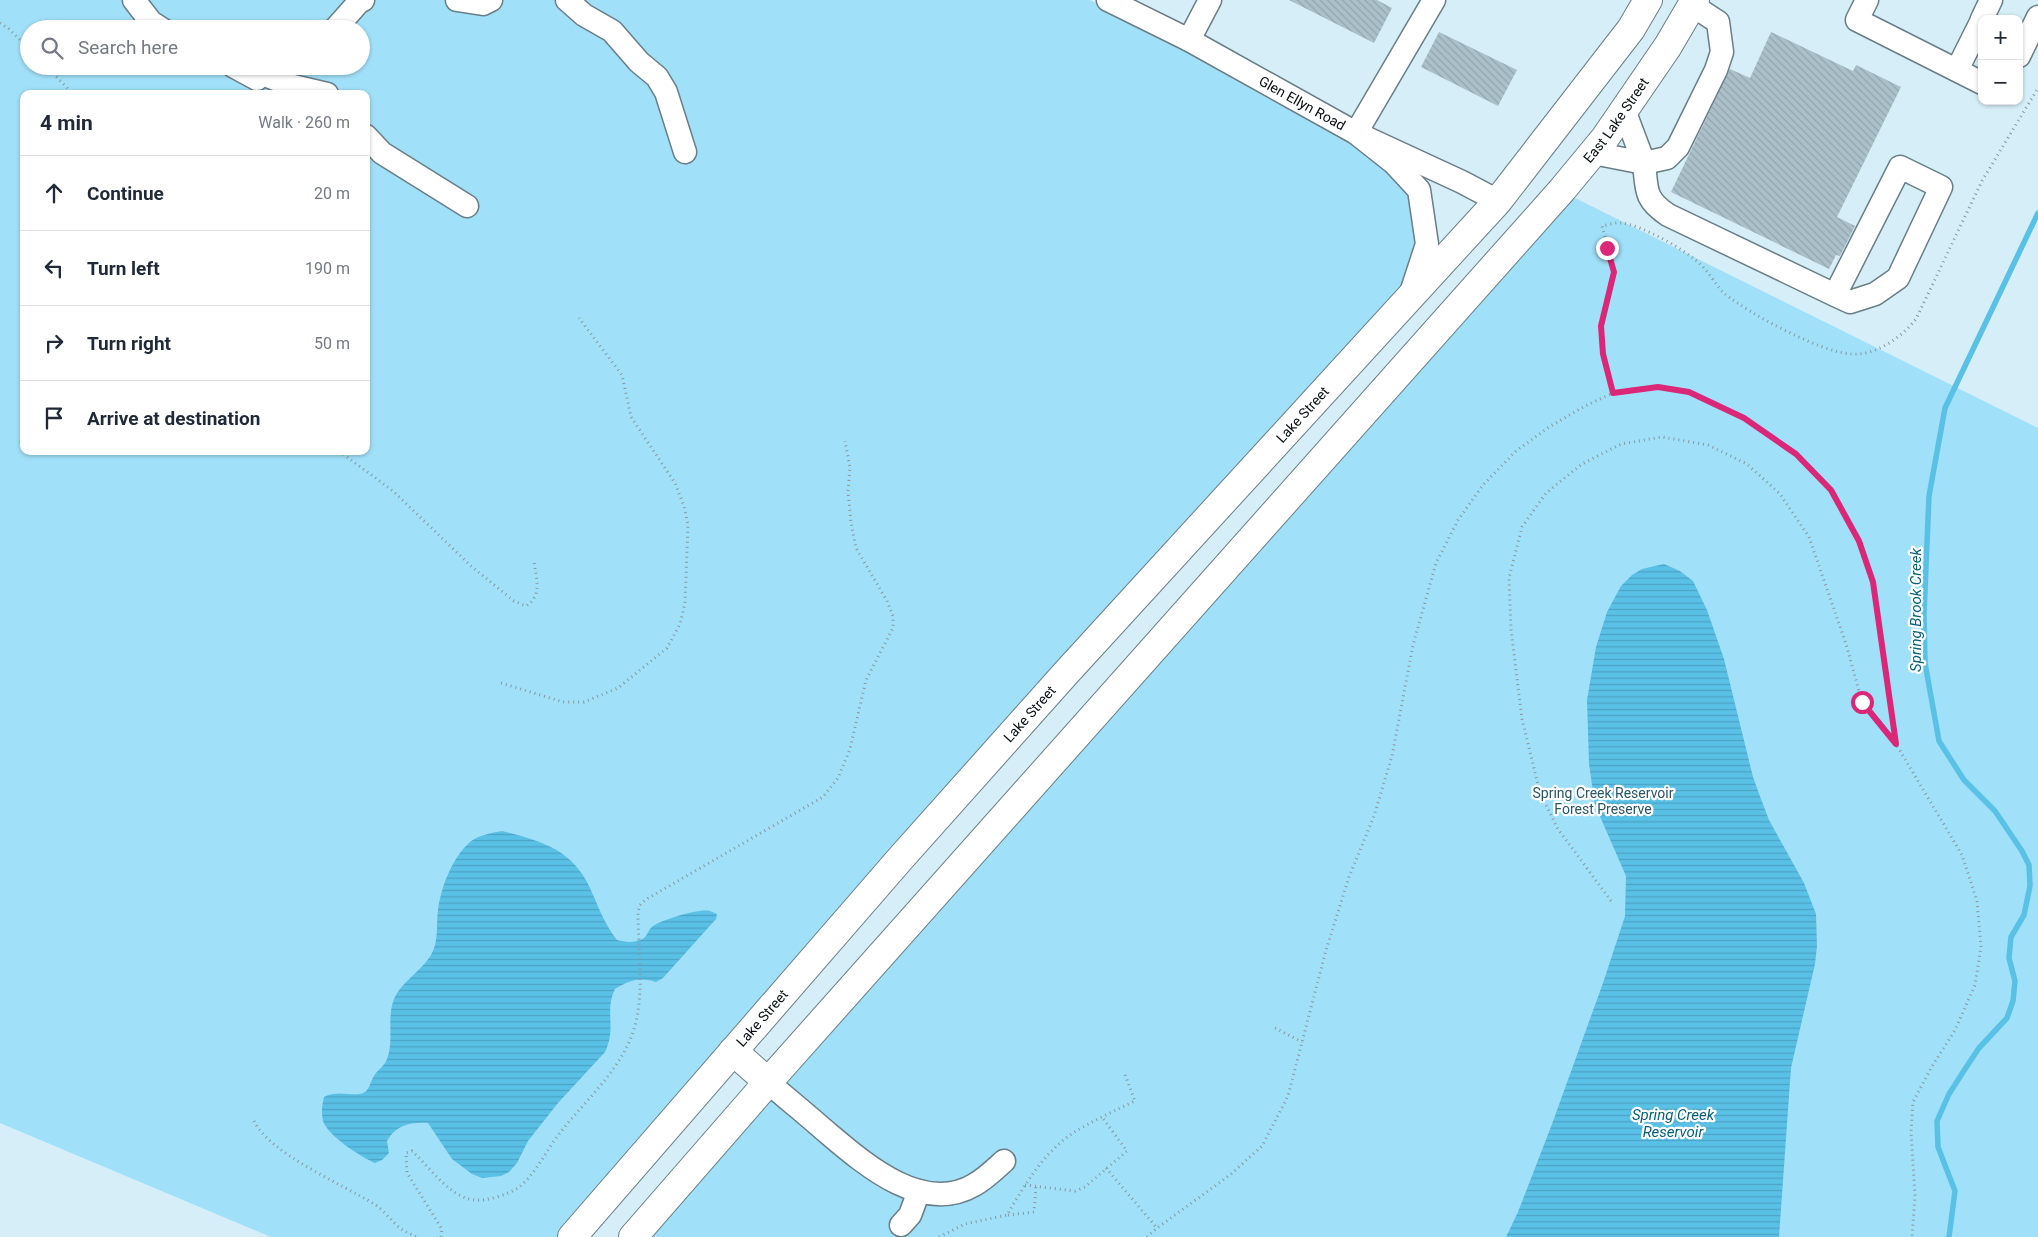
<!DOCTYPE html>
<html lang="en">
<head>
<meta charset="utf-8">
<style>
	:root { --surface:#fff; --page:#f2f2f3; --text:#1f2937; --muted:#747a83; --line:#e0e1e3 }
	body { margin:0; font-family:Roboto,sans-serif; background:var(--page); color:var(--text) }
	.controls { position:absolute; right:15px; top:15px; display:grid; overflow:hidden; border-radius:10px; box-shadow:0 1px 4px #0004 }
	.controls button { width:45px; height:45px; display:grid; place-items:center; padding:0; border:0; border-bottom:1px solid var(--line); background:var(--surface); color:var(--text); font:25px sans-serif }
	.stop { position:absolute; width:15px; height:15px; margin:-11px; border:4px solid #db2777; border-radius:50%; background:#fff }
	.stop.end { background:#db2777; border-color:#fff; box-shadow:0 1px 5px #0008 }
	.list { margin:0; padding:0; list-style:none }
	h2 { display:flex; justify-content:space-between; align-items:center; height:65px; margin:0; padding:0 20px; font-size:21px }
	h2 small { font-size:16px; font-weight:400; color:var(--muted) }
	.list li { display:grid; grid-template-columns:32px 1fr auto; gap:15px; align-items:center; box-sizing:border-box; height:75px; padding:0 20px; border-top:1px solid var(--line) }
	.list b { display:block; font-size:19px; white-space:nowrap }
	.list em { font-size:16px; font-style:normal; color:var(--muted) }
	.icon { flex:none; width:28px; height:28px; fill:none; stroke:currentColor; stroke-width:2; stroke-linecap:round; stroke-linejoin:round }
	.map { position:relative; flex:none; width:2038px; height:1237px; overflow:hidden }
	.search { position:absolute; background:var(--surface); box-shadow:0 1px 4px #0004; left:20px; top:20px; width:350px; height:55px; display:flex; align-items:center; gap:12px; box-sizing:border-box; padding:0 18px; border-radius:28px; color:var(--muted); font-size:19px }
	.panel { position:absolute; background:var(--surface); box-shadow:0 1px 4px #0004; left:20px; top:90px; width:350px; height:365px; border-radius:10px }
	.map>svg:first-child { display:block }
</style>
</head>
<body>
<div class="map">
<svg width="2038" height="1237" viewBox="0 0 2038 1237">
	<defs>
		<pattern id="water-rules" width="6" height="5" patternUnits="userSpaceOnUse" patternTransform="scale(1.25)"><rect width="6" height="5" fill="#59c0e6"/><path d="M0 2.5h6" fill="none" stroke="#4ca4c4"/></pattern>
		<pattern id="building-back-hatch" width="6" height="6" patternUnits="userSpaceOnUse" patternTransform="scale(1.25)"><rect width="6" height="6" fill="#abc1ca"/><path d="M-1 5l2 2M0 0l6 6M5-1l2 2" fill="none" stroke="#92a5ac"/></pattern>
	</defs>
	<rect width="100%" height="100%" fill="#d6eef7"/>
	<path fill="#a1e0f9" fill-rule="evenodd" d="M 0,0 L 1090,0 L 1185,47 L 1353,141 L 1406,188 L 1415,212 L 1417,246 L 1402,293 L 570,1237 L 271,1237 L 0,1123 ZM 29,29 L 361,29 L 361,66 L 29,66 ZM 24,94 L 366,94 L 366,451 L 24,451 Z
		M 1561,191 L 2038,428 L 2038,1237 L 634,1237 Z"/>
	<path fill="url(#water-rules)" d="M 1664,564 L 1680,571 L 1693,581 L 1707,610 L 1724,659 L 1753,777 L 1761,799 L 1769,820 L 1804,883 L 1816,914 L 1817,946 L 1815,964 L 1791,1068 L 1779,1237 L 1506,1237 L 1518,1212 L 1552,1124 L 1603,983 L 1625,916 L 1626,876 L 1595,805 L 1589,764 L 1587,700 L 1596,647 L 1607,612 L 1621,586 L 1632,575 L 1642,569 Z
		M 502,831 C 541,841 572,849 590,888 C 598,906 605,925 617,940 C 624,942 633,943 640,940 C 648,938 647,930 653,926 C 662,920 699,908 710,911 C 712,912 715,913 717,914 L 716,919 L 663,978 L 656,982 C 639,977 630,980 615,989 C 604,1012 617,1027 605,1052 L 558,1103 L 528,1141 L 517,1163 L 509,1172 L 501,1176 L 482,1178 L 472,1174 L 452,1159 L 428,1123 C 410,1122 396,1125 387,1141 L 389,1153 L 382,1160 L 375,1163 C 361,1157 328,1136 323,1121 C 321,1113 322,1105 324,1097 C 339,1088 360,1100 367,1090 C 370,1087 371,1080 374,1076 C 378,1069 384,1067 387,1059 C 394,1041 387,1020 393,1002 C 399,983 421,972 431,955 C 439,941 436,925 438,910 C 441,887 452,858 470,842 C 479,835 491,833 502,831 Z"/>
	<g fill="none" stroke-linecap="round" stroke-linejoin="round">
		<path stroke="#59c0e6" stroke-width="5.5" d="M 1949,1237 L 1955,1191 L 1938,1147 L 1937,1121 L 1949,1094 L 1967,1066 L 1979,1048 L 2007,1018 L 2013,1001 L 2015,981 L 2009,958 L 2011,937 L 2024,915 L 2030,886 L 2029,865 L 2022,851 L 1995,811 L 1964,780 L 1939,741 L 1925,663 L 1924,614 L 1929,496 L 1945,408 L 2038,213"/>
	</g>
	<path fill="url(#building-back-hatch)" d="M 1289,0 L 1377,0 L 1392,8 L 1374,43 Z
		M 1439,32 L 1517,70 L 1498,106 L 1421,67 Z
		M 1771,32 L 1853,71 L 1856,65 L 1901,87 L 1837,217 L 1855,226 L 1840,256 L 1836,255 L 1829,269 L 1671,192 L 1730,69 L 1750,78 Z"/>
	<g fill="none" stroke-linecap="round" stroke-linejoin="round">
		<g stroke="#697e87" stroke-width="25">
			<g id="minor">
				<path d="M 134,0 L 151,22 L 162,29"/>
				<path d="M 457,0 L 483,4 L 491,0"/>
				<path d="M 567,0 L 584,15 L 612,31 L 639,62 L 657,77 L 666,92 L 685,152"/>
				<path id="s1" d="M 1108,0 L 1189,40 L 1356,133 L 1462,182 L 1498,201"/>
				<path d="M 1867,0 L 1857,20 L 1982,83"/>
				<path d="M 1692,5 L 1718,22 L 1722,52 L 1716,70 L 1678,147 L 1667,158 L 1644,163 C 1647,190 1644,199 1668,215 L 1835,295 L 1850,302 L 1875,294 L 1898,278 L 1941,187 L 1900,167 L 1835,295"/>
				<path d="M 1982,19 L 1991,0"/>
				<path d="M 335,29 L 359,2 L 363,0"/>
				<path d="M 1189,40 L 1210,0"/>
				<path d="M 2019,56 L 2038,17"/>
				<path d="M 233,66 L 257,79 L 264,66"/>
				<path d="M 1957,70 L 1982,20"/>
				<path d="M 260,73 L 293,86 L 327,94"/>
				<path d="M 366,136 L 382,153 L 467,206"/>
				<path d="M 1593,153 L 1644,163 L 1624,110"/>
				<path d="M 1410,296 L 1427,244 L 1419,190 L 1394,163 L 1356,133 L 1434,0"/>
				<path d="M 768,1082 C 786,1098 805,1113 823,1129 C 861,1161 921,1216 974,1185 C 985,1179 994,1170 1004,1161"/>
				<path d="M 901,1225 L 910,1215 L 919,1191"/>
			</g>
		</g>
		<g stroke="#697e87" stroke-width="30">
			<g id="major">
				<path d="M 733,1051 L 768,1082"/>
				<path id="s2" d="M 572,1237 L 900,859 L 1066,673 L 1498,201 L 1631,29 L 1648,0"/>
				<path id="s3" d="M 633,1237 L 768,1082 L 1562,190 L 1605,138 L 1668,46 L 1695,0"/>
			</g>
		</g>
		<path stroke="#87999f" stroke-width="3" stroke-dasharray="1 4" stroke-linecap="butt" d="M 0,23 L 9,29 L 29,49
			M 46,66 L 73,94
			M 1613,393 L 1603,354 L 1601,326 L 1614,272 L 1602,226 C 1608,225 1615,222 1621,223 C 1640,224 1688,251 1701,265 C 1710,273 1716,286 1725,294 C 1750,314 1820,352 1851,354 C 1876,356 1902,337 1916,319 L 1982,181 L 2038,88
			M 339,451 L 393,491 L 471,566 L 514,601 L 526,606 C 543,595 536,578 534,561
			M 501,683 L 563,702 L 584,702 L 618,688 L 667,648 L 680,624 L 685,603 L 688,525 L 684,506 L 675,483 L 631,417 L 622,375 L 579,318
			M 1611,901 L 1558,829 L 1540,793 L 1522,719 L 1511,629 L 1509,578 L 1522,527 L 1546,493 L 1582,464 L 1621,444 L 1662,437 L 1708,445 L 1747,464 L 1780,494 L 1809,537 L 1846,644 L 1862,702 L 1896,744 L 1962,855 L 1977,901 L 1981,947 L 1975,985 L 1955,1030 L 1931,1068 L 1913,1102 L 1911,1132 L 1915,1196 L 1912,1237
			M 1275,1028 L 1302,1042
			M 254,1121 C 270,1154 342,1184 374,1204 C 384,1210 391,1221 400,1228 C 405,1232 411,1234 417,1237
			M 1106,1168 L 1157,1228
			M 1025,1185 L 1075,1191 L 1085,1187 L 1127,1151 L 1102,1117
			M 1008,1215 L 1034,1212 L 1036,1186
			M 441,1237 L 442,1229 L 407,1173 L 406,1153 L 412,1151 L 415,1154 C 432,1170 450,1197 474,1200 C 485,1202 509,1194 518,1188 C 535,1175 546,1151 559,1134 C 587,1098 625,1067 636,1022 C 644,987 638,948 638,912 L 640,905 L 645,900 L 823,797 L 838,778 L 850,749 L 866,680 L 893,628 L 893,616 L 887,601 L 856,548 L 851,523 L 848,491 L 850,468 L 845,441
			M 939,1237 L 965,1224 L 1007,1215 C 1024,1186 1044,1152 1073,1133 C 1092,1121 1114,1111 1135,1101 L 1124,1072
			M 1147,1237 L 1157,1228 L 1230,1175 L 1262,1146 L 1288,1096 L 1326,950 L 1349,877 L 1374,816 L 1392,756 L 1413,645 L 1436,563 L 1458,520 L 1483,485 L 1516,451 L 1549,427 L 1585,406 L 1613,393 L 1658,387 L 1689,392 L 1744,418 L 1795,454 L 1831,490 L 1859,541 L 1873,582 L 1896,744"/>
		<use href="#minor" stroke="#fff" stroke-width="22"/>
		<use href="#major" stroke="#fff" stroke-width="28"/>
	</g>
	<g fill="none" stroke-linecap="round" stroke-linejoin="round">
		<path stroke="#db2777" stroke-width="6" d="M 1607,248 L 1614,272 L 1601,326 L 1603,354 L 1613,393 L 1658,387 L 1689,392 L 1744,418 L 1796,454 L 1831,490 L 1859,541 L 1873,582 L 1896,744 L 1862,702"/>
	</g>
	<g text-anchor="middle" stroke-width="4.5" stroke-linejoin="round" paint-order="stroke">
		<g font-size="14" fill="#070f12" stroke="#fff">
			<text dy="5" stroke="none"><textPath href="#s1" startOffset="220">Glen Ellyn Road</textPath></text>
			<text dy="5" stroke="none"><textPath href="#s3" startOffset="1488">East Lake Street</textPath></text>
			<text dy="5" stroke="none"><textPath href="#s2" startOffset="1100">Lake Street</textPath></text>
			<text dy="5" stroke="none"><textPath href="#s2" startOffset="695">Lake Street</textPath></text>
			<text dy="5" stroke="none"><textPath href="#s2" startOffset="290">Lake Street</textPath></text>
		</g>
		<g font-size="14" fill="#2a5667" stroke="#fff">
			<text x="1603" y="798">Spring Creek Reservoir<tspan x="1603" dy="16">Forest Preserve</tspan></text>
		</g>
		<g font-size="15" font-style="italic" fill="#055f78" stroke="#fff">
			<text transform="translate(1916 610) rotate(-90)" y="5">Spring Brook Creek</text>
			<text x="1673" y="1120">Spring Creek<tspan x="1673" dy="17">Reservoir</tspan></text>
		</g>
	</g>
</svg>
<div class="controls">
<button>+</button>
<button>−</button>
</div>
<div class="stop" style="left:1862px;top:702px"></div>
<div class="stop end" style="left:1607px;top:248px"></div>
<div class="search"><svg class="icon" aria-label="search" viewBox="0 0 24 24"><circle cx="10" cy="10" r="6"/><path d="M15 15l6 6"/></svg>Search here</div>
<section class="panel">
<h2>4 min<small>Walk · 260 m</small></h2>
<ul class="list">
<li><svg class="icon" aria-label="ahead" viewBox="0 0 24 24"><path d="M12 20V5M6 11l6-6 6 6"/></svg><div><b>Continue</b></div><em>20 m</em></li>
<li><svg class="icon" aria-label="left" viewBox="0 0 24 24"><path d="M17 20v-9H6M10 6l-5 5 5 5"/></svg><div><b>Turn left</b></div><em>190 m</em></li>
<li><svg class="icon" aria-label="right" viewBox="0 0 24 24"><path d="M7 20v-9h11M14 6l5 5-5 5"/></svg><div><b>Turn right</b></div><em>50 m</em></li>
<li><svg class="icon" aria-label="arrive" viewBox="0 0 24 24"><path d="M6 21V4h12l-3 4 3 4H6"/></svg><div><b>Arrive at destination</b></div></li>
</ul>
</section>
</div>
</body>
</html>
